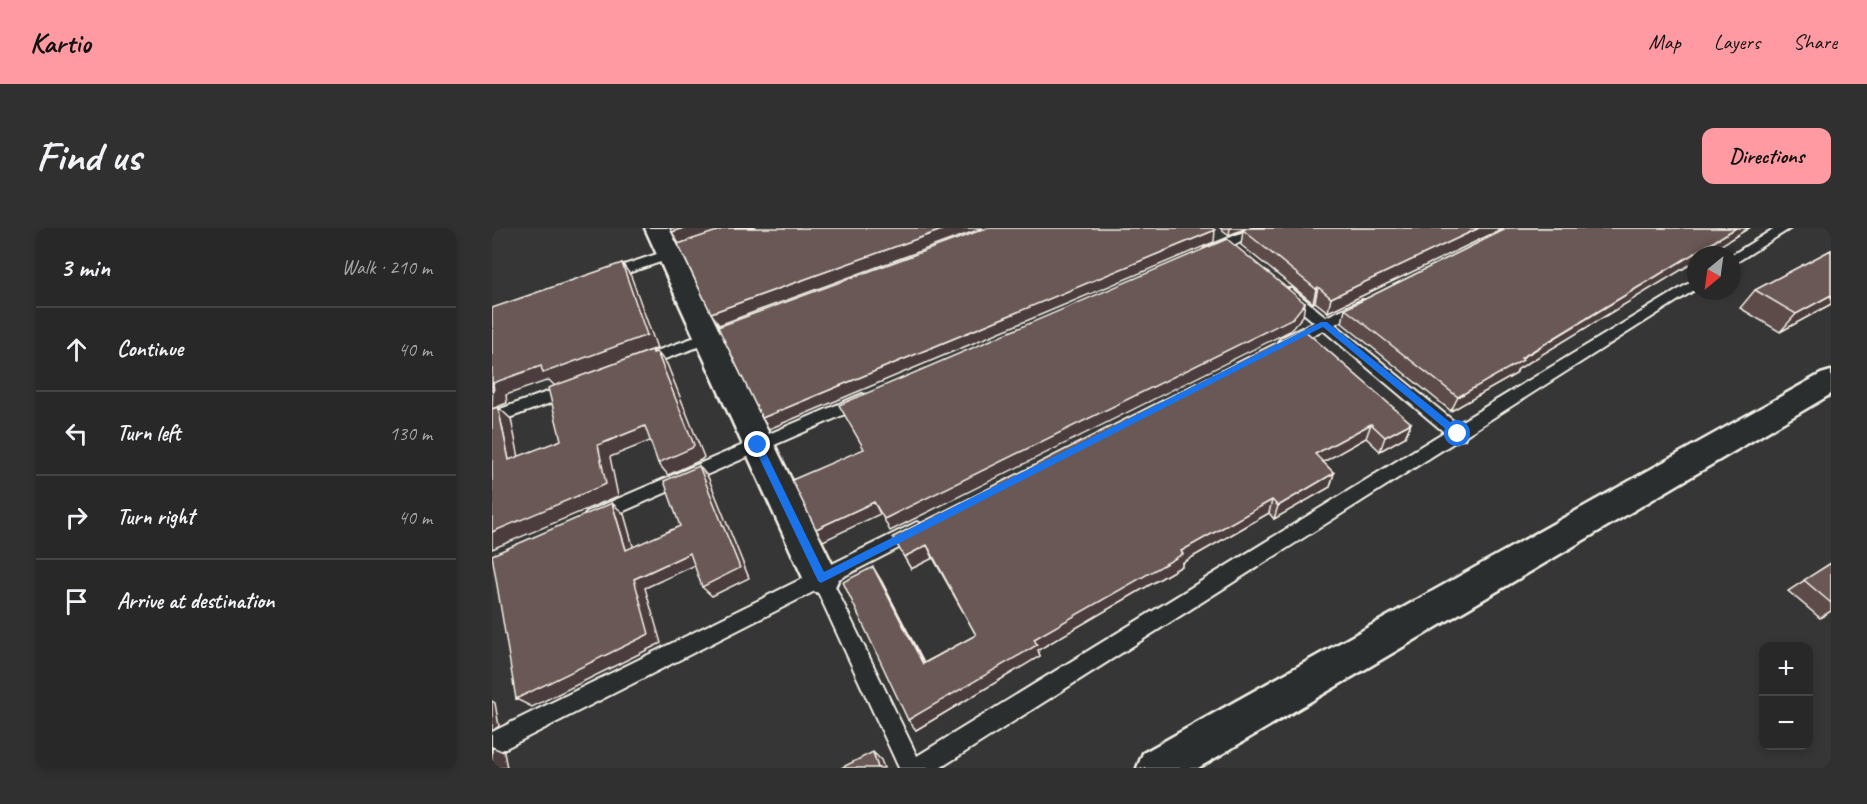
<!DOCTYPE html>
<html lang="en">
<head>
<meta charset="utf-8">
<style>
	:root { --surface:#292828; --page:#313030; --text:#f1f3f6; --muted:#a5a6a8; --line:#454445; --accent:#ff9aa2 }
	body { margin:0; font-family:Caveat,sans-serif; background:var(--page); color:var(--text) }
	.controls { position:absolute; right:18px; bottom:18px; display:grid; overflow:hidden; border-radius:12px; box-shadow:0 3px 9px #0003 }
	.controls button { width:54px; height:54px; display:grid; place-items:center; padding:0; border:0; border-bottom:2px solid var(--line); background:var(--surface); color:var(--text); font:30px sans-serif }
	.compass { position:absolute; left:1195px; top:18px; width:54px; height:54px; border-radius:50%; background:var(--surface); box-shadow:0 3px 9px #0003; rotate:209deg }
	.stop { position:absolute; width:18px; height:18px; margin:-14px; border:4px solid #1a73e8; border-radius:50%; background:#fff }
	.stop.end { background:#1a73e8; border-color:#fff; box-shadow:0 2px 6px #0008 }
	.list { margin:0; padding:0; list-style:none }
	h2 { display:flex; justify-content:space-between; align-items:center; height:78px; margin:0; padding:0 24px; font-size:26px }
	h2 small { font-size:20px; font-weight:400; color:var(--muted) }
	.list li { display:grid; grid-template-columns:39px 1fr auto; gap:18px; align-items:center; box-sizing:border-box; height:84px; padding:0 24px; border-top:2px solid var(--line) }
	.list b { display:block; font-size:22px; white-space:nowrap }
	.list em { font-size:20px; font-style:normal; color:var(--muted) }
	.icon { flex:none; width:33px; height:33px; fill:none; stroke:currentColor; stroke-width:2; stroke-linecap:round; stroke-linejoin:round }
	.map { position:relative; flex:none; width:1339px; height:540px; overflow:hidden; border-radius:12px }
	header { display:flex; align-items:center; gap:36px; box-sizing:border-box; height:84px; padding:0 30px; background:var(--accent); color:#111 }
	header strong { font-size:28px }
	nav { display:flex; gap:33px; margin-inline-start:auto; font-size:21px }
	.intro { display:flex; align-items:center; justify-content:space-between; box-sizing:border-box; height:144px; padding:0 36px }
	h1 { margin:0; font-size:42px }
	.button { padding:15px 27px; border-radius:12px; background:var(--accent); color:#111; font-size:21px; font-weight:700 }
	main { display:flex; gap:36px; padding:0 36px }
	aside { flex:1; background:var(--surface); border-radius:12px; box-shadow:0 3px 9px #0003 }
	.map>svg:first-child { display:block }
</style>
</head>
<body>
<header>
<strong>Kartio</strong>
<nav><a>Map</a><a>Layers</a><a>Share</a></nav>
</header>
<div class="intro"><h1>Find us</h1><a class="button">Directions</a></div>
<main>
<aside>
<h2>3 min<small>Walk · 210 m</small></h2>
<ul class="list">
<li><svg class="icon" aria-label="ahead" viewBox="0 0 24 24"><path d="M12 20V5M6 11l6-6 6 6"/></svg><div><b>Continue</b></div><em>40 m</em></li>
<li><svg class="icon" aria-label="left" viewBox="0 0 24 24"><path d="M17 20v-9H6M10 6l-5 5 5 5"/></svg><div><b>Turn left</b></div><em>130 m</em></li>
<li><svg class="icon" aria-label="right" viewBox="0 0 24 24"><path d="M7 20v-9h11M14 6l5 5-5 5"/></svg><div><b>Turn right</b></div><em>40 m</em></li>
<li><svg class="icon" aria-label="arrive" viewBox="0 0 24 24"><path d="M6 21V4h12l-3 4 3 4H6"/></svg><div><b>Arrive at destination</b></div></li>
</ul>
</aside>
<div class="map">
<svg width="1339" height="540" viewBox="0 0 1339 540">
	<rect width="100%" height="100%" fill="#373636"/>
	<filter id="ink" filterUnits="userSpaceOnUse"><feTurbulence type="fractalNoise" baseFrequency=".0167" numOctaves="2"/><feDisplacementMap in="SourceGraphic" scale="12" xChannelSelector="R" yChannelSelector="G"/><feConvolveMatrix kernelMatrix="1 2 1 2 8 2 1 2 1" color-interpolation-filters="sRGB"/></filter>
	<g filter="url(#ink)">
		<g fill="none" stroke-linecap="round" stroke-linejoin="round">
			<g stroke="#f4f1e8" stroke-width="4">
				<path id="lane" d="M 243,0 L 263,0 L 261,3 L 115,52 L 110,53 L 103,49 L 105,46 Z
					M 761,0 L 779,0 L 723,26 L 718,27 L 711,23 L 713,20 Z
					M 1283,0 L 1299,0 L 1240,37 L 1240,27 Z
					M 1204,51 L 1204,61 L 974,207 L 972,211 L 966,212 L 448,540 L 407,540 L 325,362 L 0,527 L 0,504 L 425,294 L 432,297 L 434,302 L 432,307 L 341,354 L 425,528 L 952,204 L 831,102 L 799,118 L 789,118 L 786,114 L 789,110 L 822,94 L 790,67 L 788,64 L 790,61 L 800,61 L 834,89 L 870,72 L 880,72 L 882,75 L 880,78 L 843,96 L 965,196 Z
					M 226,101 L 234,106 L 231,110 L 145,141 L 139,140 L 137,136 L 139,132 Z
					M 80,155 L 86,157 L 88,161 L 86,165 L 0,196 L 0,184 Z
					M 370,166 L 376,168 L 378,172 L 376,176 L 107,294 L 101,297 L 95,294 L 92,289 L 95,284 Z"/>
			</g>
			<g stroke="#f4f1e8" stroke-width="5">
				<path id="street" d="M 153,0 L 177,0 L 347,350 L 342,361 L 329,366 L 316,361 Z"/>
			</g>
			<g stroke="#f4f1e8" stroke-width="5">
				<path id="secondary" d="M 1339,143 L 1339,166 L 706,540 L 645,540 L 651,525 L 1329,146 Z"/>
			</g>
			<use href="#lane" fill="#2a2d2e" fill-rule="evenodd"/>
			<use href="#street" fill="#2a2d2e" fill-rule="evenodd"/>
			<use href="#secondary" fill="#2a2d2e" fill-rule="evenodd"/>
		</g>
		<path fill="#5c4c4a" stroke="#f4f1e8" stroke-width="1.5" d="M 728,0 L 1012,0 L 836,84 L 823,74 L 821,75 L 749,17 L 751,2 L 737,7 Z
			M 1016,0 L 1257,0 L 1026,141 L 1024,146 L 959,183 L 850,95 L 853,81 Z
			M 1339,22 L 1339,76 L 1288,104 L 1248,80 L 1263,62 Z
			M 811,101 L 919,195 L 913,209 L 888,223 L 874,210 L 831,234 L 842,245 L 838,259 L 782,291 L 777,285 L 690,335 L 690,338 L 546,422 L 548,428 L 424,502 L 389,352 L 432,435 L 484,407 L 441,330 L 419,341 L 401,309 Z
			M 1339,335 L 1339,383 L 1328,390 L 1296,363 Z"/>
		<path fill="#4b3e3c" stroke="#f4f1e8" stroke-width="1.5" d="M 192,0 L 236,0 L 187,16 L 180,4 Z
			M 455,0 L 491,0 L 227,97 L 219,85 Z
			M 738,0 L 755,0 L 737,7 Z
			M 987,0 L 1012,0 L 836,84 L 839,70 Z
			M 1244,0 L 1257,0 L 1213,27 L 1204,27 L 1204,33 L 1026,141 L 1024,146 L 959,183 L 966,169 Z
			M 723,2 L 722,14 L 277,201 L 270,190 Z
			M 130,35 L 139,48 L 165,120 L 63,158 L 57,152 L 14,167 L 15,175 L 0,181 L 1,155 Z
			M 826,59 L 823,74 L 821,75 L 824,61 Z
			M 1339,67 L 1339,76 L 1288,104 L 1304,86 Z
			M 813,75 L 811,88 L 798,103 L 398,303 L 392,291 Z
			M 160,122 L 169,134 L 165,124 L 175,136 L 212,229 L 209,232 L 176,247 L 166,235 L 161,125 Z
			M 6,179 L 19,191 L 30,244 L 17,232 Z
			M 919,195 L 913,209 L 888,223 L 893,209 Z
			M 879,196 L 874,210 L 819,241 L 823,226 Z
			M 153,198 L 163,211 L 118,229 L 126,268 L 0,321 L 0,304 L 106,217 Z
			M 207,238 L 216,249 L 257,350 L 220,368 L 210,359 Z
			M 842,245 L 838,259 L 782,291 L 786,278 Z
			M 780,272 L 777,285 L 690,335 L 690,338 L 546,422 L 548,428 L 424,502 L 416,492 L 542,411 L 689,323 Z
			M 382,274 L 388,286 L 331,313 L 324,301 Z
			M 120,275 L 132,286 L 145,332 L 134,322 Z
			M 435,317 L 441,330 L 419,341 L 412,329 Z
			M 198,325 L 208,335 L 153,360 L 169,415 L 40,479 L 24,471 L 142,351 Z
			M 381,339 L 389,352 L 438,447 L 431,436 Z
			M 0,473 L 3,475 L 7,498 L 0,503 Z
			M 0,519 L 12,524 L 15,540 L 0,540 Z
			M 381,524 L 389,532 L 392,540 L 386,540 Z"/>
		<path fill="#6b5856" stroke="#f4f1e8" stroke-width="1.5" d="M 178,0 L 192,0 L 180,4 Z
			M 234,0 L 455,0 L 219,85 L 186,16 Z
			M 495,0 L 720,0 L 723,2 L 270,190 L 226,99 Z
			M 755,0 L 987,0 L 839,70 L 826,59 L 824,61 L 751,2 Z
			M 1016,0 L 1244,0 L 1029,130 L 1031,132 L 966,169 L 853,81 Z
			M 735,11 L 813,75 L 801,90 L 392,291 L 382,274 L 324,301 L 300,252 L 372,221 L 347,177 Z
			M 1339,22 L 1339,67 L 1304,86 L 1263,62 Z
			M 130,35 L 155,107 L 51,145 L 49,138 L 1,155 L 2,163 L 0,163 L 0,80 Z
			M 811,101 L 919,195 L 893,209 L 879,196 L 823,226 L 842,245 L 786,278 L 780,272 L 689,323 L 691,326 L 542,411 L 545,417 L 416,492 L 351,354 L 381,339 L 431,436 L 484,407 L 435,317 L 412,329 L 401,309 Z
			M 160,122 L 161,125 L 165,124 L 202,217 L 200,220 L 166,235 L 153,198 L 106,217 L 114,256 L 0,304 L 0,181 L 6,179 L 17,232 L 69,212 L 56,160 Z
			M 207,238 L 248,340 L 210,359 L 198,325 L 142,351 L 157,406 L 24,471 L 0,327 L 120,275 L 134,322 L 188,298 L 172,253 Z
			M 1339,335 L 1339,375 L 1312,352 Z
			M 381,524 L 386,540 L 349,540 Z"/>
	</g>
	<path fill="#1a73e8" d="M 829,94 L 835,94 L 969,203 L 969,208 L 962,208 L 831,99 L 329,355 L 326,353 L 261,217 L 266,214 L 269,215 L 332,344 Z"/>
</svg>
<div class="controls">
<button>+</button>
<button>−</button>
</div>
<svg class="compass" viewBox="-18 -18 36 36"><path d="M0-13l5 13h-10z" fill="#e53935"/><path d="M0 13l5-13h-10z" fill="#a5a6a8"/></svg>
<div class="stop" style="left:966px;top:206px"></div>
<div class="stop end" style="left:266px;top:217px"></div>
</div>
</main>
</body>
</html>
